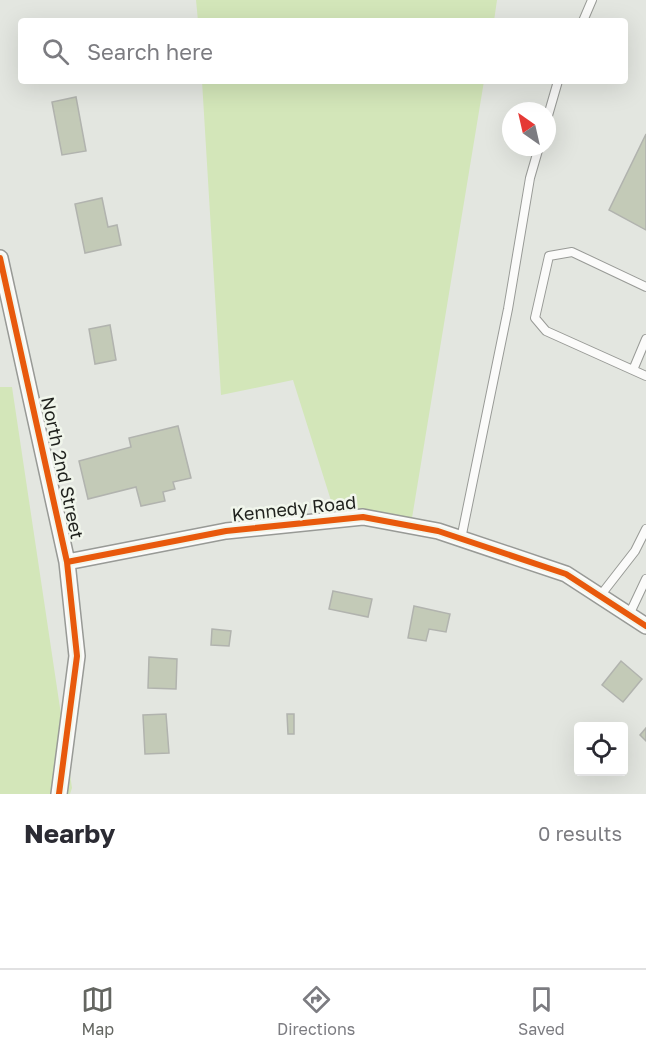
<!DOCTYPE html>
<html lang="en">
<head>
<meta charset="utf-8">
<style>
	:root { --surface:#fff; --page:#f2f2f3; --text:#2b2b33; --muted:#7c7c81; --line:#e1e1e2; --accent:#646661 }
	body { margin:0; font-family:"Golos Text",sans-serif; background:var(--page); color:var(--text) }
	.controls { position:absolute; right:18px; bottom:18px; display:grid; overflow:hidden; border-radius:6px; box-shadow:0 6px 24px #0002 }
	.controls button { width:54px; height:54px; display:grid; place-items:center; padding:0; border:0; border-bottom:2px solid var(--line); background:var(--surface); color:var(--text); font:30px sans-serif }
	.compass { position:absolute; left:502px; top:102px; width:54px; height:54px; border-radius:50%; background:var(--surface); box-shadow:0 6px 24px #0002; rotate:326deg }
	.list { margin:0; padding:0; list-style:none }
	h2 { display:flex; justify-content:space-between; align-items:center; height:78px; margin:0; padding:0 24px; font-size:26px }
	h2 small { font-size:20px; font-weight:400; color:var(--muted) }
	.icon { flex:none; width:33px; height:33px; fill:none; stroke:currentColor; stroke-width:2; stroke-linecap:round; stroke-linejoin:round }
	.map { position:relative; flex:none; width:646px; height:794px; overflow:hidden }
	.search { position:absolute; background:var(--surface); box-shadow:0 6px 24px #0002; left:18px; right:18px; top:18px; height:66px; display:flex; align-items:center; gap:15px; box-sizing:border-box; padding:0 21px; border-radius:6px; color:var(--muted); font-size:22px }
	.sheet { height:174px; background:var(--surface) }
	nav { display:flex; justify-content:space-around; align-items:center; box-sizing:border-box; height:84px; border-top:2px solid var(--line); background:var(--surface); font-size:16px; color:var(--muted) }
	nav a { display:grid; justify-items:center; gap:3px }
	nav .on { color:var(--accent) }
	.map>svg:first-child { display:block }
</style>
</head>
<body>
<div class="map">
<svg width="646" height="794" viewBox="0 0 646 794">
	<rect width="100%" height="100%" fill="#e3e6e0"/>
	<path fill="#d3e6b9" d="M 196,0 L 497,0 L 494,21 L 198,21 Z
		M 202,81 L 484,81 L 412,518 L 339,526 L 293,380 L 221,395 Z
		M 0,387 L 12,387 L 72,788 L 70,794 L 0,794 Z"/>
	<path fill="#c3cab7" stroke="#b1b3ae" stroke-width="1.5" d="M 76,97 L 86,151 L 62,155 L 52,102 Z
		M 646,134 L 646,230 L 609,210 Z
		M 102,198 L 108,227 L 117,225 L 121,245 L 85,253 L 75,204 Z
		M 110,325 L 116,360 L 95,364 L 89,329 Z
		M 178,426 L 191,478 L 173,482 L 175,489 L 163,492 L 165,501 L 141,506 L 136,487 L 88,499 L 79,461 L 131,447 L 129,438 Z
		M 333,591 L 372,599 L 368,617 L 329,609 Z
		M 414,606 L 450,614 L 446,632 L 429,629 L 426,641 L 408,638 Z
		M 212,629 L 231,631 L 229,646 L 211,645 Z
		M 149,657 L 177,659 L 176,689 L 148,688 Z
		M 621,661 L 642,679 L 623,702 L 602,685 Z
		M 166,714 L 169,753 L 145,754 L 143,715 Z
		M 287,714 L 294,714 L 294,734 L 288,734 Z
		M 646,728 L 646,741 L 640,735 Z"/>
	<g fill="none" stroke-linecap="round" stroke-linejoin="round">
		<g stroke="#989a96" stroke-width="10">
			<path id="service" d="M 583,21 L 592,0
				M 547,119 L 558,81
				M 646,287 L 572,252 L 549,256 L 535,318 L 546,331 L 646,376
				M 633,370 L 646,339
				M 461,539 L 508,309 L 530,178 L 539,147
				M 600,596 L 635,551 L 646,529
				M 629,615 L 646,579"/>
		</g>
		<g stroke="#989a96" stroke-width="18">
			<path id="minor" d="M 0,258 L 67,562 L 77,656 L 59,794
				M 67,562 L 226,531 L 363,517 L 438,531 L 566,574 L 646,626"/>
		</g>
		<use href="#service" stroke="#fbfbfa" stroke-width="8"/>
		<use href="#minor" stroke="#fbfbfa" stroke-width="15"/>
		<g stroke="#f1f6ec" stroke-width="10">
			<path id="cycleway" d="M 0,258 L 67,562 L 77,656 L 59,794
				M 67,562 L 226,531 L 363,517 L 438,531 L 566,574 L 646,626"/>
		</g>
		<use href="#cycleway" stroke="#e8590c" stroke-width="6"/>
	</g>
	<g text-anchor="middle" stroke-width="5" stroke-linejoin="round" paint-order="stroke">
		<g font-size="18" fill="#1f211d" stroke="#f1f6ec">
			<text transform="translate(62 468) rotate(78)" y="6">North 2nd Street</text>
			<text transform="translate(294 509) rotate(-6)" y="6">Kennedy Road</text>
		</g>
	</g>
</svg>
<div class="controls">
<button><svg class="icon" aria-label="locate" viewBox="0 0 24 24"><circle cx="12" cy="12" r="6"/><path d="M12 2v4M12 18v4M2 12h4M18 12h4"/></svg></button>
</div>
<svg class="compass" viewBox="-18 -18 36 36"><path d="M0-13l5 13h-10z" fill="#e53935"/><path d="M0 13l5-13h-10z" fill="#7c7c81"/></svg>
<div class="search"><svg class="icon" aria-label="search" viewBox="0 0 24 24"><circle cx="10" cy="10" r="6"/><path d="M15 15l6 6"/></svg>Search here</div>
</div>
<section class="sheet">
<h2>Nearby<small>0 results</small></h2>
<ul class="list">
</ul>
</section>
<nav>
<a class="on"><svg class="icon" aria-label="map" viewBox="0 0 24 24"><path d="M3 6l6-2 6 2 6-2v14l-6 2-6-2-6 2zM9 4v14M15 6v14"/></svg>Map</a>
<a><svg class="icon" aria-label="directions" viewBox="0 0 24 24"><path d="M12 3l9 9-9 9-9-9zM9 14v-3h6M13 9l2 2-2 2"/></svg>Directions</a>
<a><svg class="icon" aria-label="saved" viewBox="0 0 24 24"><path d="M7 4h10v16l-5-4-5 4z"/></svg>Saved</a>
</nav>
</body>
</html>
